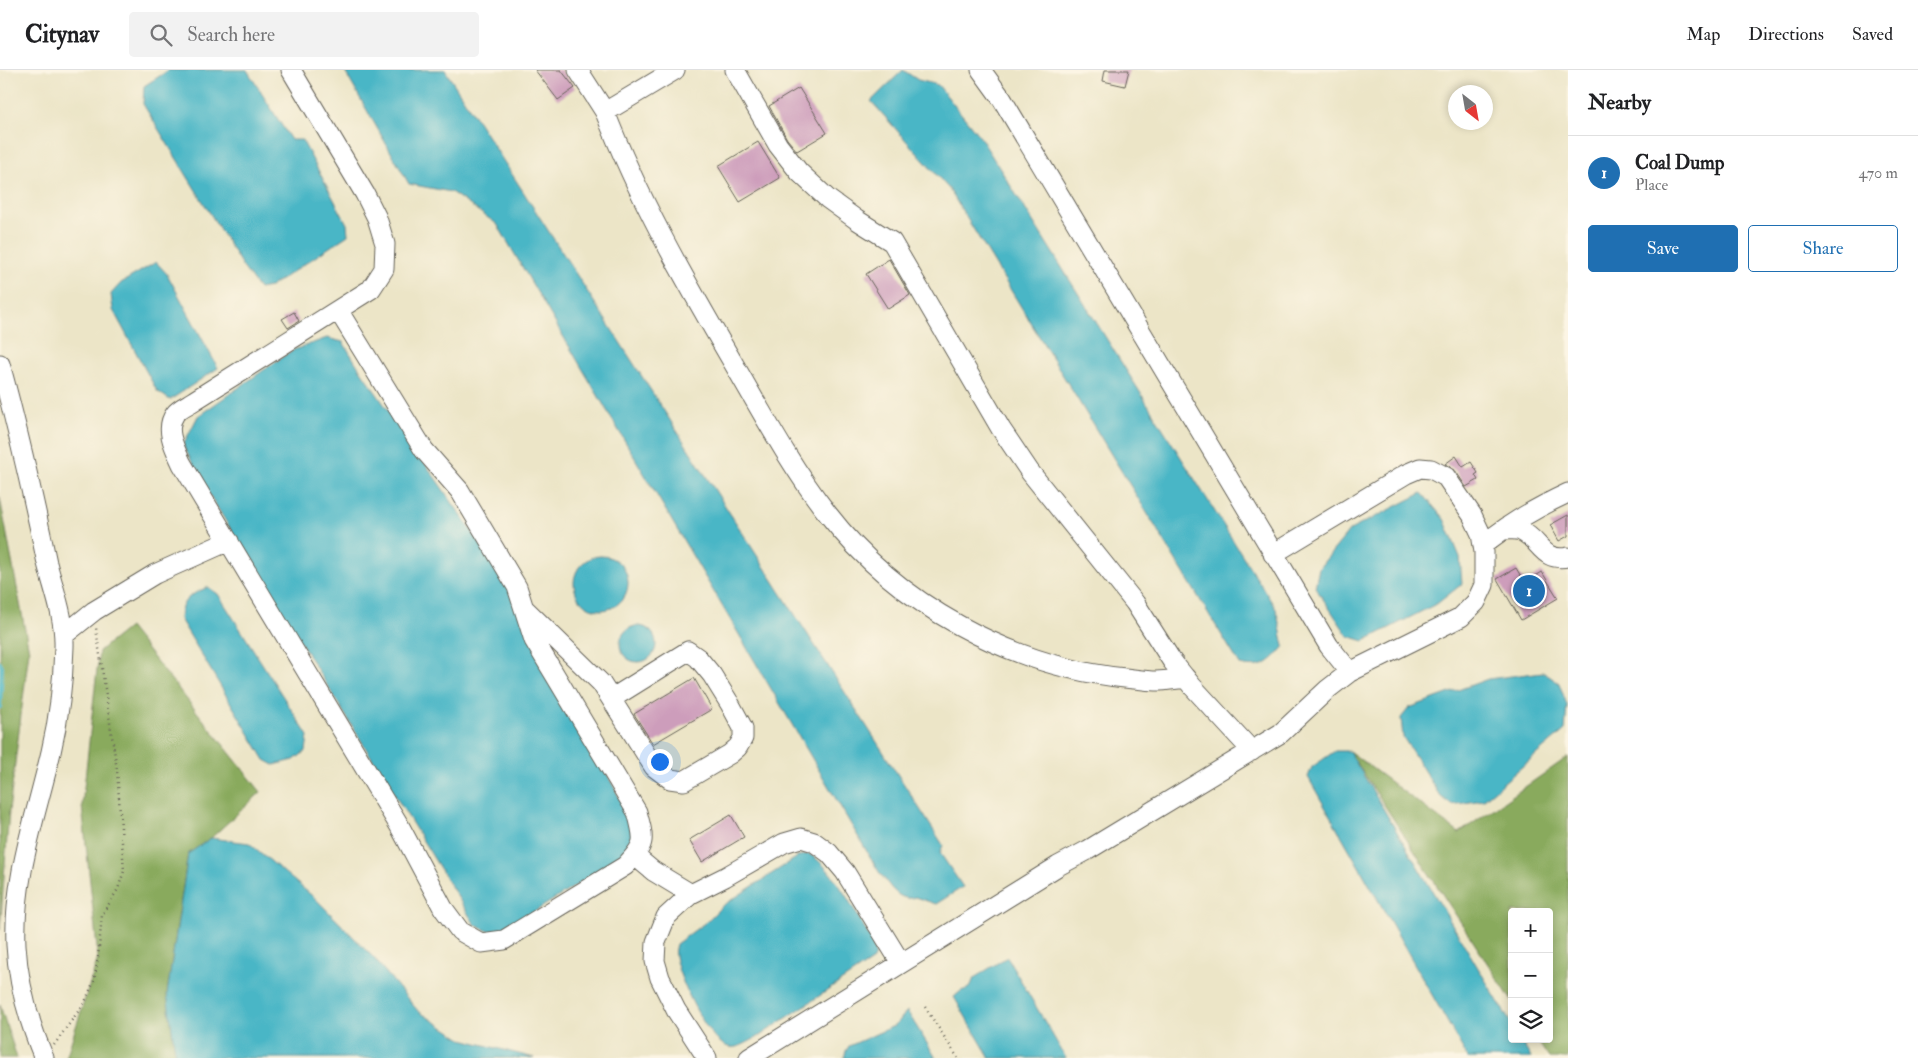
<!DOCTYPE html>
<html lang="en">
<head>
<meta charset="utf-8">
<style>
	:root { --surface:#fff; --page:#f2f2f2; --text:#202124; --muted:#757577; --line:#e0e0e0; --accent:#1f6fb2 }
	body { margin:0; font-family:"IM FELL Double Pica",serif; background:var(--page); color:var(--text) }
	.controls { position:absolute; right:15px; bottom:15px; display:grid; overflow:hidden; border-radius:5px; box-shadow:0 2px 8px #0003 }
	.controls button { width:45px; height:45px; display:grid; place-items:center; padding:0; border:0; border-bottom:1px solid var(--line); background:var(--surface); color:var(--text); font:25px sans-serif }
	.compass { position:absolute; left:1448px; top:15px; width:45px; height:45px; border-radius:50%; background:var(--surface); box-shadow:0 2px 8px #0003; rotate:149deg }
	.you { position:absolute; left:659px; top:691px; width:18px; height:18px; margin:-12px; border:4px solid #fff; border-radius:50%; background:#1a73e8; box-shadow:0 0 0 8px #1a73e833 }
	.badge { display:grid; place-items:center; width:32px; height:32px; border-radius:50%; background:var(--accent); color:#fff; font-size:16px; font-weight:700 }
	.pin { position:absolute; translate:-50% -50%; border:2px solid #fff; box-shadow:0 1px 5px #0006 }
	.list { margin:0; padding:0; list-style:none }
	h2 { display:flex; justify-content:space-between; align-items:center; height:65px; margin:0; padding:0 20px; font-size:21px }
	h2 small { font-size:16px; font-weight:400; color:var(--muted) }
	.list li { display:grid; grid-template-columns:32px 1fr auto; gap:15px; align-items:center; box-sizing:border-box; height:75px; padding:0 20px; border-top:1px solid var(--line) }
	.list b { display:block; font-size:19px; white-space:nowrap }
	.list p { margin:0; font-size:16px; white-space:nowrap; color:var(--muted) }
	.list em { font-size:16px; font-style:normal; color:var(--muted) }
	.actions { display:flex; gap:10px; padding:15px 20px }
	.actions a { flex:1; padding:11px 0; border:1px solid var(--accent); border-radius:5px; text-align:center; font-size:18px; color:var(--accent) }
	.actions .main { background:var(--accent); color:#fff }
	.icon { flex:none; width:28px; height:28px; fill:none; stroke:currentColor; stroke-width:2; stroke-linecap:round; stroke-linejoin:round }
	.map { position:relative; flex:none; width:1568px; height:988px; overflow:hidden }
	header { display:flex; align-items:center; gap:30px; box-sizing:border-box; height:70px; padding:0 25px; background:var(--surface); border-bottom:1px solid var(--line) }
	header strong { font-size:24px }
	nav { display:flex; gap:28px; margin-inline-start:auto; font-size:18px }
	.search { width:350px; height:45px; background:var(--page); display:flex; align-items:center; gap:12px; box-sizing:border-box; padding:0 18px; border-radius:5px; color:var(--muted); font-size:19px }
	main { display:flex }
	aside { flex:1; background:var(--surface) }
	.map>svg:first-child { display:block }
</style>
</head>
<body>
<header>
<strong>Citynav</strong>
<div class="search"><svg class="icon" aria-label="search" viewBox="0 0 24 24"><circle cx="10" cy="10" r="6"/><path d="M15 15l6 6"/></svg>Search here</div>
<nav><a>Map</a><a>Directions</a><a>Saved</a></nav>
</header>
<main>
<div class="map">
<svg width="1568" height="988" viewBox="0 0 1568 988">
	<rect width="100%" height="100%" fill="#fcf5e5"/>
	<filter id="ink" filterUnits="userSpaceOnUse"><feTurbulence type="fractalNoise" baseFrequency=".02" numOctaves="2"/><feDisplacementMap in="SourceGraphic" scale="10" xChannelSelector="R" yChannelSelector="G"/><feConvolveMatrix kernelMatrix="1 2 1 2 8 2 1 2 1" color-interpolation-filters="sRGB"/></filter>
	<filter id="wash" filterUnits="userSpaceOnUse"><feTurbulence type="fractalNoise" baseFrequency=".0096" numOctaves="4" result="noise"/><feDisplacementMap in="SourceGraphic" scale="20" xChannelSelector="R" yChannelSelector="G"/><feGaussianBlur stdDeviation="1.12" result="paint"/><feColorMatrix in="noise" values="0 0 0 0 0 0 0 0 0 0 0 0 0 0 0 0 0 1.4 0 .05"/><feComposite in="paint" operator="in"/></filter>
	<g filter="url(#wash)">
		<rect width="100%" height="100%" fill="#ece5c7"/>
		<path fill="#89aa5d" stroke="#52633c" d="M 0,428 L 29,581 L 9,741 L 0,860 Z
			M 129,557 L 261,722 L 211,768 L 188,784 L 167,924 L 176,988 L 66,988 L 98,888 L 82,736 L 99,581 Z
			M 1349,681 L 1459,763 L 1568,687 L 1568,988 L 1549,988 L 1536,969 L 1549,969 L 1549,842 L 1512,842 L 1512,931 Z
			M 0,935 L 17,988 L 0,988 Z"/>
		<path fill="#4ab6c6" stroke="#336971" d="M 169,0 L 247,0 L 291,70 L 302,70 L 347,154 L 348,165 L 270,217 L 259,219 L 243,197 L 143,34 L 144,16 Z
			M 344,0 L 445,0 L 943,775 L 940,783 L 963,817 L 936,834 L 915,827 C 898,833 889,814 879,802 L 497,154 L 451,122 L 409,114 Z
			M 903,0 L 918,10 L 938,15 L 980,67 L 1276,539 L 1284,576 C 1271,593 1262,600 1240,595 L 949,119 L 871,31 Z
			M 156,192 L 167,204 L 218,298 L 170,330 L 157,321 L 113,240 L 111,224 L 121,213 Z
			M 327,268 L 343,272 L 361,301 L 506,510 L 640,767 L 622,787 L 497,865 L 475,855 L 207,421 L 183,375 L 198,346 L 291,281 Z
			M 1422,423 L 1444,449 L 1460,487 L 1462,514 L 1438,533 L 1364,571 L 1348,566 L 1315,517 L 1319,498 L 1350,460 Z
			M574 513a27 27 0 1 1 54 0a27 27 0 1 1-54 0Z
			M 208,517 L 218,524 L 308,666 L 306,681 L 294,690 L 274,695 L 265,690 L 180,549 C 181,528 191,525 208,517 Z
			M620 574a18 18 0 1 1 36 0a18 18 0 1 1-36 0Z
			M 1543,602 L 1559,613 L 1567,635 L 1565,660 L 1483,730 L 1451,735 L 1438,723 L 1403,667 L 1401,648 L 1409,638 L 1488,609 Z
			M 1335,681 L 1349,681 L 1512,955 L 1512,969 L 1520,969 L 1531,988 L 1468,988 L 1308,707 L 1312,697 Z
			M 211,768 L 249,773 L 316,829 L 373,887 L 418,941 L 462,969 L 534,988 L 176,988 L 167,924 L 188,784 Z
			M 809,784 C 834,797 857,846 872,871 L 875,884 L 873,890 L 758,967 C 749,971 736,981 726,976 C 706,968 678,907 675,886 C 674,882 675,878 676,874 L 706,852 L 722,836 L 799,786 Z
			M 1007,887 L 1066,988 L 990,988 L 954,927 L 961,921 L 970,918 L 974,908 Z
			M 907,941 L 936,988 L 844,988 L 846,981 L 849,976 L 896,955 Z"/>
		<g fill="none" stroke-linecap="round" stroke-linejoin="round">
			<path stroke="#4ab6c6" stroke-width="4" d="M 0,593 L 2,596 L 0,637"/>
		</g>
		<g id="blocks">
			<path fill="#cd9dbb" d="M 535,0 L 561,0 L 575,18 L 558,30 Z
				M 1105,0 L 1129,0 L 1125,16 L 1103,11 Z
				M 799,18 L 827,63 L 797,81 L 787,69 L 769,36 Z
				M 758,72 L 780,108 L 740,132 L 718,96 Z
				M 889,189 L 910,225 L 888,239 L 866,204 Z
				M 294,242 L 299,251 L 288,258 L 282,249 Z
				M 1456,386 L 1463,397 L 1471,392 L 1478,403 L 1475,405 L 1478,410 L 1466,417 L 1455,400 L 1445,394 Z
				M 1568,445 L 1568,466 L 1559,471 L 1550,455 Z
				M 1516,498 L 1525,513 L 1542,502 L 1558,528 L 1521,550 L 1497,509 Z
				M 694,608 L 712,639 L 653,674 L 634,644 Z
				M 731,745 L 744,767 L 702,792 L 689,770 Z"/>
		</g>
	</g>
	<g filter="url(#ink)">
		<use href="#blocks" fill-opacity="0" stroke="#656258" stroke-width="1"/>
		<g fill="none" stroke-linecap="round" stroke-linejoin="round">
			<g stroke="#656258" stroke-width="21">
				<path id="minor" d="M 291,0 L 365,124 L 377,148 L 385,174 L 384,199 L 371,219 L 195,330 C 190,334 179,338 175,344 C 164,359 175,379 182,394 L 399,755 L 443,838 L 460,861 L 481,873 L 504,870 L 625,796 C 646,774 645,771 637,742 L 534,570 L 517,517 L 460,421 L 424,380 L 338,240
					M 578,0 L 605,42 L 675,0
					M 735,0 L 778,75 L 799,102 L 828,129 L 857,150 L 892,172 L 1001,359 L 1030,402 L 1135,533 L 1172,591 L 1192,616 L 1252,681
					M 981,0 L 1002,29 L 1329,576 L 1350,602
					M 605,42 C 638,127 682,205 728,284 C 759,337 789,394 827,443 C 898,535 1010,596 1125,608 C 1135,609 1146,611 1156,611 C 1166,611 1176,609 1186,608
					M 0,294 C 18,360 33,426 47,493 C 54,521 65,548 64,577 C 63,612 59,648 51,682 C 36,746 13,809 16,875 C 18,915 29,952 44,988
					M 1505,460 C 1510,460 1516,459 1521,461 C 1541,470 1541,492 1568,487
					M 1483,475 C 1507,455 1540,436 1568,423
					M 526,540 L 601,613 L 654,697 L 670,709 L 684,711 L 730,684 L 738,677 L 743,668 L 743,658 L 730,634 L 712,605 L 698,588 L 688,581 L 611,629
					M 64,565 L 94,541 L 155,504 L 229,471
					M 635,786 L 653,801 L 691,824
					M 707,988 L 676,940 L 660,908 L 655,891 L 656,872 L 666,847 L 691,824 L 725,807 L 784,773 L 801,768 L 814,772 L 829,783 L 845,802 L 901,893
					M 749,988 L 1058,796 L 1088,780 L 1281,663 L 1328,619 L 1350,602 L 1461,547 L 1476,532 L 1484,515 L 1484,482 L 1481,464 L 1472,445 L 1446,407 L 1431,399 L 1420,398 L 1406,404 L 1273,484"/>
			</g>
			<path stroke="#656258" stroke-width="2.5" stroke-dasharray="1 4" stroke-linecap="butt" d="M 925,937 L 958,988
				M 54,975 L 85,932 L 94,911 L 98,888 L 102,845 L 118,819 L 124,801 L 117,700 L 96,558"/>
			<use href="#minor" stroke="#fff" stroke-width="19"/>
		</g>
	</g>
</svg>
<div class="controls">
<button>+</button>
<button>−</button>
<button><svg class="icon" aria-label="layers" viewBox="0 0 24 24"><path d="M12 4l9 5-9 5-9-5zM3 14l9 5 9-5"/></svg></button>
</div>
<svg class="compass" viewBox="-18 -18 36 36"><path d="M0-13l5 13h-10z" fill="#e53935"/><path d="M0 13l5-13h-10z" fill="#757577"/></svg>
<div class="you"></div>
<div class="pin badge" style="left:1529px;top:521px">1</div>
</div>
<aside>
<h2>Nearby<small></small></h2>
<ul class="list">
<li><span class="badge">1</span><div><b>Coal Dump</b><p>Place</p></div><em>470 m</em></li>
</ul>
<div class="actions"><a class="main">Save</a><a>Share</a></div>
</aside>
</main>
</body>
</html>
